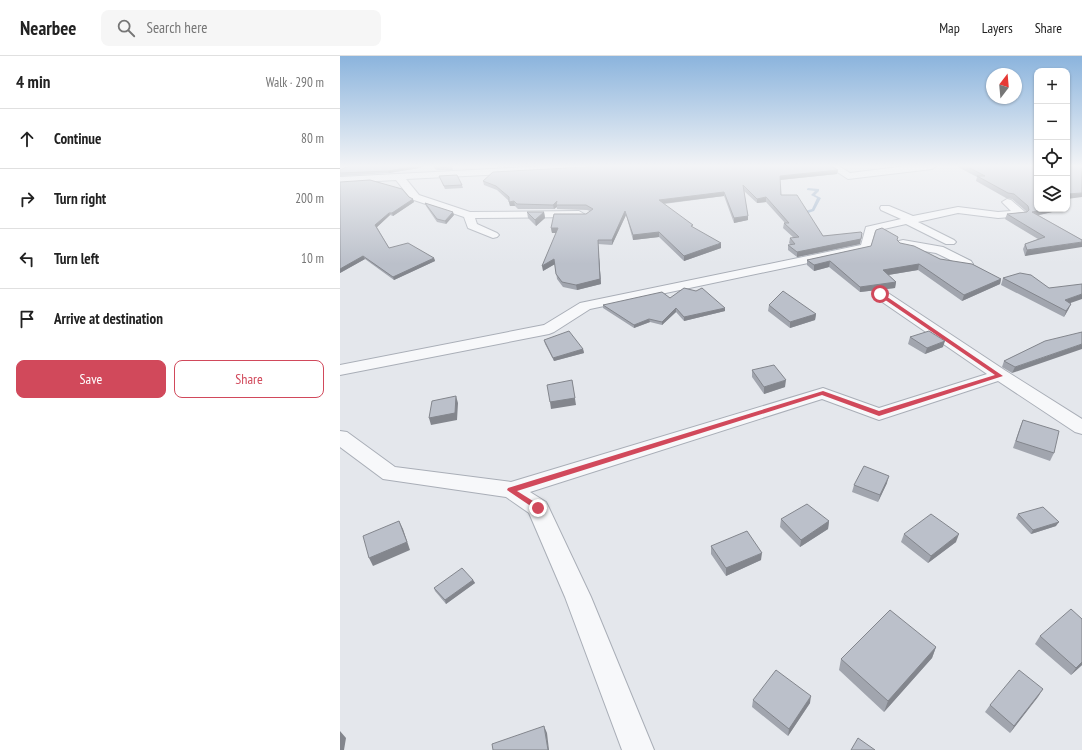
<!DOCTYPE html>
<html lang="en">
<head>
<meta charset="utf-8">
<style>
	:root { --surface:#fff; --page:#f6f6f6; --text:#222; --muted:#767676; --line:#e0e0e0; --accent:#d1495b }
	body { margin:0; font-family:"PT Sans Narrow",sans-serif; background:var(--page); color:var(--text) }
	.controls { position:absolute; right:12px; top:12px; display:grid; overflow:hidden; border-radius:8px; box-shadow:0 1px 3px #0004 }
	.controls button { width:36px; height:36px; display:grid; place-items:center; padding:0; border:0; border-bottom:1px solid var(--line); background:var(--surface); color:var(--text); font:20px sans-serif }
	.compass { position:absolute; left:646px; top:12px; width:36px; height:36px; border-radius:50%; background:var(--surface); box-shadow:0 1px 3px #0004; rotate:16deg }
	.stop { position:absolute; width:12px; height:12px; margin:-9px; border:3px solid #d1495b; border-radius:50%; background:#fff }
	.stop.end { background:#d1495b; border-color:#fff; box-shadow:0 1px 4px #0008 }
	.list { margin:0; padding:0; list-style:none }
	h2 { display:flex; justify-content:space-between; align-items:center; height:52px; margin:0; padding:0 16px; font-size:17px }
	h2 small { font-size:13px; font-weight:400; color:var(--muted) }
	.list li { display:grid; grid-template-columns:26px 1fr auto; gap:12px; align-items:center; box-sizing:border-box; height:60px; padding:0 16px; border-top:1px solid var(--line) }
	.list b { display:block; font-size:15px; white-space:nowrap }
	.list em { font-size:13px; font-style:normal; color:var(--muted) }
	.actions { display:flex; gap:8px; padding:12px 16px }
	.actions a { flex:1; padding:9px 0; border:1px solid var(--accent); border-radius:8px; text-align:center; font-size:14px; color:var(--accent) }
	.actions .main { background:var(--accent); color:#fff }
	.icon { flex:none; width:22px; height:22px; fill:none; stroke:currentColor; stroke-width:2; stroke-linecap:round; stroke-linejoin:round }
	.map { position:relative; flex:none; width:742px; height:694px; overflow:hidden }
	header { display:flex; align-items:center; gap:24px; box-sizing:border-box; height:56px; padding:0 20px; background:var(--surface); border-bottom:1px solid var(--line) }
	header strong { font-size:19px }
	nav { display:flex; gap:22px; margin-inline-start:auto; font-size:14px }
	.search { width:280px; height:36px; background:var(--page); display:flex; align-items:center; gap:10px; box-sizing:border-box; padding:0 14px; border-radius:8px; color:var(--muted); font-size:15px }
	main { display:flex }
	aside { flex:1; background:var(--surface) }
	.map>svg:first-child { display:block }
</style>
</head>
<body>
<header>
<strong>Nearbee</strong>
<div class="search"><svg class="icon" aria-label="search" viewBox="0 0 24 24"><circle cx="10" cy="10" r="6"/><path d="M15 15l6 6"/></svg>Search here</div>
<nav><a>Map</a><a>Layers</a><a>Share</a></nav>
</header>
<main>
<aside>
<h2>4 min<small>Walk · 290 m</small></h2>
<ul class="list">
<li><svg class="icon" aria-label="ahead" viewBox="0 0 24 24"><path d="M12 20V5M6 11l6-6 6 6"/></svg><div><b>Continue</b></div><em>80 m</em></li>
<li><svg class="icon" aria-label="right" viewBox="0 0 24 24"><path d="M7 20v-9h11M14 6l5 5-5 5"/></svg><div><b>Turn right</b></div><em>200 m</em></li>
<li><svg class="icon" aria-label="left" viewBox="0 0 24 24"><path d="M17 20v-9H6M10 6l-5 5 5 5"/></svg><div><b>Turn left</b></div><em>10 m</em></li>
<li><svg class="icon" aria-label="arrive" viewBox="0 0 24 24"><path d="M6 21V4h12l-3 4 3 4H6"/></svg><div><b>Arrive at destination</b></div></li>
</ul>
<div class="actions"><a class="main">Save</a><a>Share</a></div>
</aside>
<div class="map">
<svg width="742" height="694" viewBox="0 0 742 694">
	<rect width="100%" height="100%" fill="#e4e7ec"/>
	<g fill="none" stroke-linecap="round" stroke-linejoin="round">
		<path fill="#9fb4cc" fill-rule="evenodd" d="M 468,132 L 479,133 L 479,135 L 475,139 L 481,142 L 474,155 L 465,158 L 465,160 L 463,161 L 461,160 L 462,156 L 472,153 L 477,142 L 471,139 L 475,135 L 467,134 L 467,133 Z"/>
		<g stroke="#a9aeb7" stroke-width="2">
			<path id="minor" d="M 207,110 L 268,110 L 264,113 L 66,123 L 79,139 L 130,156 L 239,155 L 244,158 L 239,161 L 135,162 L 137,168 L 157,177 L 159,179 L 157,181 L 153,182 L 128,172 L 124,161 L 71,143 L 56,124 L 0,127 L 0,121 Z
				M 488,110 L 499,110 L 510,117 L 567,110 L 596,110 L 592,113 L 508,123 Z
				M 667,143 L 671,144 L 685,156 L 686,158 L 685,160 L 658,162 L 618,157 L 578,166 L 614,184 L 616,186 L 614,188 L 606,188 L 566,168 L 535,175 L 530,194 L 250,253 L 214,276 L 209,278 L 0,319 L 0,309 L 204,269 L 240,247 L 521,189 L 526,171 L 561,163 L 541,154 L 540,152 L 541,150 L 549,150 L 573,160 L 618,151 L 658,156 L 671,155 L 662,146 Z
				M 563,184 L 603,191 L 631,205 L 633,208 L 631,211 L 627,212 L 596,197 L 559,191 L 557,188 L 559,185 Z
				M 540,234 L 545,235 L 666,315 L 742,363 L 742,378 L 735,376 L 658,325 L 539,364 L 482,343 L 190,436 L 206,446 L 209,452 L 251,541 L 314,694 L 282,694 L 225,541 L 189,457 L 166,441 L 43,423 L 0,391 L 0,375 L 7,376 L 55,411 L 171,426 L 483,332 L 539,352 L 647,318 L 535,241 L 533,238 L 535,235 Z"/>
		</g>
		<use href="#minor" fill="#f7f8fa" fill-rule="evenodd"/>
	</g>
	<path fill="#a1a5ae" d="M 9,110 L 84,110 L 79,112 L 49,117 L 0,120 L 0,114 Z
		M 94,110 L 112,110 L 113,114 L 96,114 Z
		M 157,110 L 172,110 L 157,111 Z
		M 616,110 L 697,110 L 697,153 L 722,153 L 721,154 L 698,159 L 742,184 L 685,200 L 683,193 L 685,188 L 698,183 L 665,163 L 667,158 L 686,156 L 686,155 L 672,143 L 666,142 L 636,125 L 637,121 Z
		M 498,114 L 497,118 L 440,124 L 441,139 L 483,180 L 522,177 L 520,188 L 457,201 L 448,194 L 448,189 L 451,189 L 449,187 L 450,182 L 454,182 L 443,172 L 444,167 L 445,167 L 426,146 L 417,147 L 404,135 L 408,160 L 408,164 L 394,167 L 384,140 L 324,148 L 353,172 L 381,192 L 344,205 L 319,181 L 293,184 L 286,159 L 272,189 L 258,188 L 261,228 L 237,234 L 223,231 L 217,223 L 215,208 L 203,215 L 216,177 L 212,177 L 211,172 L 246,158 L 250,155 L 247,154 L 217,153 L 217,151 L 214,153 L 178,153 L 175,150 L 170,150 L 169,145 L 157,134 L 144,129 L 143,125 Z
		M 99,120 L 122,129 L 123,132 L 105,133 Z
		M 0,126 L 69,141 L 74,146 L 53,160 L 50,159 L 37,171 L 49,192 L 94,202 L 95,205 L 54,224 L 25,203 L 0,217 Z
		M 85,147 L 114,159 L 106,168 L 97,166 L 86,150 Z
		M 187,156 L 204,156 L 205,162 L 196,170 L 188,162 Z
		M 557,184 L 560,187 L 600,203 L 661,223 L 660,228 L 622,245 L 578,214 L 548,219 L 556,226 L 555,232 L 520,236 L 489,211 L 474,215 L 467,209 L 467,204 L 531,190 Z
		M 663,222 L 730,248 L 731,248 L 728,254 L 724,261 L 661,229 Z
		M 330,242 L 385,255 L 344,265 L 336,256 L 322,269 L 310,266 L 294,272 L 263,252 L 263,249 Z
		M 429,249 L 476,258 L 475,264 L 450,272 L 428,255 Z
		M 570,281 L 603,291 L 585,298 L 568,288 Z
		M 204,284 L 243,293 L 244,297 L 214,305 L 205,288 Z
		M 705,285 L 672,317 L 662,311 L 664,305 Z
		M 412,314 L 445,331 L 424,338 L 412,321 Z
		M 683,364 L 714,397 L 710,405 L 673,392 L 680,371 Z
		M 547,427 L 538,446 L 512,436 L 514,429 Z
		M 678,458 L 716,470 L 691,478 L 676,462 Z
		M 441,463 L 489,465 L 488,473 L 460,491 L 440,471 Z
		M 564,478 L 616,486 L 588,507 L 561,486 Z
		M 371,490 L 421,504 L 386,520 L 371,498 Z
		M 133,524 L 135,527 L 106,548 L 95,535 L 94,532 Z
		M 700,580 L 742,609 L 731,619 L 695,588 Z
		M 596,591 L 592,602 L 544,656 L 499,614 L 501,603 Z
		M 703,633 L 670,677 L 645,656 L 650,649 Z
		M 413,644 L 470,647 L 448,680 L 412,651 Z"/>
	<path fill="#83868d" d="M 76,110 L 84,110 L 79,112 L 49,117 L 48,115 Z
		M 498,114 L 497,118 L 439,124 L 440,120 Z
		M 384,136 L 384,140 L 319,148 L 319,144 Z
		M 742,137 L 742,141 L 727,143 L 727,138 Z
		M 426,141 L 426,146 L 417,147 L 417,143 Z
		M 73,143 L 74,146 L 53,160 L 52,157 Z
		M 174,145 L 175,150 L 170,150 L 169,146 Z
		M 217,145 L 217,151 L 214,153 L 213,149 Z
		M 705,153 L 722,153 L 721,154 L 691,161 L 692,156 Z
		M 285,155 L 286,159 L 272,189 L 272,184 Z
		M 113,156 L 114,159 L 106,168 L 105,165 Z
		M 204,156 L 205,162 L 196,170 L 195,164 Z
		M 49,157 L 50,159 L 36,172 L 35,169 Z
		M 408,160 L 408,164 L 394,167 L 394,162 Z
		M 211,172 L 218,172 L 219,177 L 212,177 Z
		M 319,176 L 319,181 L 293,184 L 293,179 Z
		M 522,177 L 520,188 L 457,201 L 457,196 Z
		M 742,186 L 742,191 L 685,200 L 687,194 Z
		M 381,187 L 381,192 L 344,205 L 344,200 Z
		M 258,188 L 261,228 L 237,234 L 236,229 Z
		M 23,200 L 25,203 L 0,217 L 0,213 Z
		M 94,202 L 95,205 L 54,224 L 53,221 Z
		M 214,203 L 215,208 L 203,215 L 202,210 Z
		M 490,205 L 489,211 L 474,215 L 474,209 Z
		M 579,208 L 578,214 L 542,220 L 543,214 Z
		M 661,223 L 660,228 L 622,245 L 624,239 Z
		M 556,226 L 555,232 L 520,236 L 520,231 Z
		M 742,238 L 742,243 L 722,250 L 725,244 Z
		M 731,248 L 728,254 L 724,261 L 726,255 Z
		M 336,252 L 336,256 L 322,269 L 322,266 Z
		M 385,252 L 385,255 L 344,265 L 344,261 Z
		M 476,258 L 475,264 L 450,272 L 450,266 Z
		M 309,263 L 310,266 L 294,272 L 294,269 Z
		M 605,285 L 603,291 L 585,298 L 587,292 Z
		M 742,288 L 742,293 L 672,317 L 675,311 Z
		M 243,293 L 244,297 L 214,305 L 213,302 Z
		M 232,324 L 236,349 L 211,353 L 210,346 Z
		M 446,324 L 445,331 L 424,338 L 424,331 Z
		M 116,340 L 118,347 L 117,364 L 91,369 L 89,362 Z
		M 549,420 L 547,427 L 538,446 L 540,439 Z
		M 59,465 L 63,473 L 70,494 L 33,510 L 29,502 Z
		M 489,465 L 488,473 L 460,491 L 461,484 Z
		M 719,466 L 716,470 L 691,478 L 693,474 Z
		M 619,478 L 616,486 L 588,507 L 591,500 Z
		M 422,497 L 421,504 L 386,520 L 386,512 Z
		M 133,524 L 135,527 L 106,548 L 105,544 Z
		M 596,591 L 592,602 L 544,656 L 548,645 Z
		M 742,606 L 742,609 L 731,619 L 736,612 Z
		M 703,633 L 698,641 L 670,677 L 674,670 Z
		M 471,640 L 470,647 L 448,680 L 449,673 Z
		M 204,670 L 207,677 L 209,694 L 208,694 Z
		M 0,675 L 6,682 L 4,694 L 0,694 Z"/>
	<path fill="#bbc0ca" stroke="#83868d" d="M 9,110 L 76,110 L 48,115 L 0,117 L 0,114 Z
		M 95,110 L 112,110 L 112,111 L 95,112 Z
		M 264,110 L 491,110 L 498,114 L 440,120 L 441,139 L 457,139 L 483,180 L 521,176 L 522,177 L 521,183 L 457,196 L 448,189 L 455,188 L 450,182 L 459,181 L 444,167 L 449,167 L 426,141 L 417,143 L 403,129 L 408,160 L 394,162 L 384,136 L 319,144 L 353,169 L 351,170 L 381,187 L 344,200 L 319,176 L 293,179 L 285,155 L 272,184 L 258,184 L 260,223 L 236,229 L 222,226 L 216,218 L 214,203 L 202,210 L 218,172 L 211,172 L 214,158 L 246,158 L 253,153 L 246,149 L 216,149 L 217,145 L 213,149 L 177,148 L 174,145 L 169,146 L 169,141 L 156,130 L 143,125 L 153,116 Z
		M 626,110 L 697,110 L 697,153 L 705,153 L 692,156 L 742,184 L 742,186 L 687,194 L 685,188 L 705,181 L 667,158 L 687,156 L 689,154 L 688,150 L 674,138 L 668,137 L 637,120 L 645,120 Z
		M 727,110 L 742,110 L 742,137 L 727,138 Z
		M 117,119 L 122,129 L 104,130 L 99,120 Z
		M 30,124 L 62,133 L 69,141 L 73,143 L 52,157 L 49,157 L 35,169 L 49,192 L 68,187 L 94,202 L 53,221 L 23,200 L 0,213 L 0,126 Z
		M 85,147 L 113,156 L 105,165 L 97,163 Z
		M 187,156 L 204,156 L 195,164 Z
		M 542,172 L 558,181 L 557,184 L 560,187 L 574,190 L 600,203 L 632,208 L 661,223 L 624,239 L 579,208 L 543,214 L 556,226 L 520,231 L 490,205 L 474,209 L 467,204 L 531,190 L 536,174 Z
		M 680,217 L 691,219 L 709,232 L 742,228 L 742,238 L 725,244 L 731,248 L 726,255 L 663,222 Z
		M 344,232 L 356,235 L 362,232 L 385,252 L 344,261 L 336,252 L 322,266 L 309,263 L 294,269 L 263,249 L 322,236 L 330,242 Z
		M 443,235 L 476,258 L 450,266 L 429,249 Z
		M 229,275 L 243,293 L 213,302 L 204,284 Z
		M 589,275 L 605,285 L 587,292 L 570,281 Z
		M 742,276 L 742,288 L 675,311 L 664,305 L 705,285 Z
		M 434,309 L 446,324 L 424,331 L 412,314 Z
		M 232,324 L 235,342 L 210,346 L 207,329 Z
		M 116,340 L 115,357 L 89,362 L 92,345 Z
		M 683,364 L 719,375 L 714,397 L 676,385 Z
		M 524,410 L 549,420 L 540,439 L 514,429 Z
		M 467,448 L 489,465 L 461,484 L 441,463 Z
		M 703,451 L 719,466 L 693,474 L 678,458 Z
		M 591,458 L 619,478 L 591,500 L 564,478 Z
		M 59,465 L 67,486 L 29,502 L 23,480 Z
		M 407,475 L 422,497 L 386,512 L 371,490 Z
		M 122,512 L 133,524 L 105,544 L 94,532 Z
		M 731,553 L 742,563 L 742,606 L 736,612 L 700,580 Z
		M 550,554 L 596,591 L 548,645 L 501,603 Z
		M 436,614 L 471,640 L 449,673 L 413,644 Z
		M 679,614 L 703,633 L 674,670 L 650,649 Z
		M 204,670 L 208,694 L 153,694 L 152,688 Z
		M 518,682 L 535,694 L 511,694 Z"/>
	<linearGradient id="sky" x2="0" y2="1"><stop stop-color="#8bb4dd"/><stop offset="0.53" stop-color="#f3f4f6"/><stop offset="1" stop-color="#f3f4f6" stop-opacity="0"/></linearGradient>
	<rect width="742" height="208" fill="url(#sky)"/>
	<path fill="#d1495b" d="M 540,236 L 663,320 L 539,360 L 482,339 L 177,435 L 201,450 L 202,452 L 198,455 L 167,434 L 168,432 L 483,335 L 539,355 L 655,319 L 538,239 Z"/>
</svg>
<div class="controls">
<button>+</button>
<button>−</button>
<button><svg class="icon" aria-label="locate" viewBox="0 0 24 24"><circle cx="12" cy="12" r="6"/><path d="M12 2v4M12 18v4M2 12h4M18 12h4"/></svg></button>
<button><svg class="icon" aria-label="layers" viewBox="0 0 24 24"><path d="M12 4l9 5-9 5-9-5zM3 14l9 5 9-5"/></svg></button>
</div>
<svg class="compass" viewBox="-18 -18 36 36"><path d="M0-13l5 13h-10z" fill="#e53935"/><path d="M0 13l5-13h-10z" fill="#767676"/></svg>
<div class="stop" style="left:540px;top:238px"></div>
<div class="stop end" style="left:198px;top:452px"></div>
</div>
</main>
</body>
</html>
